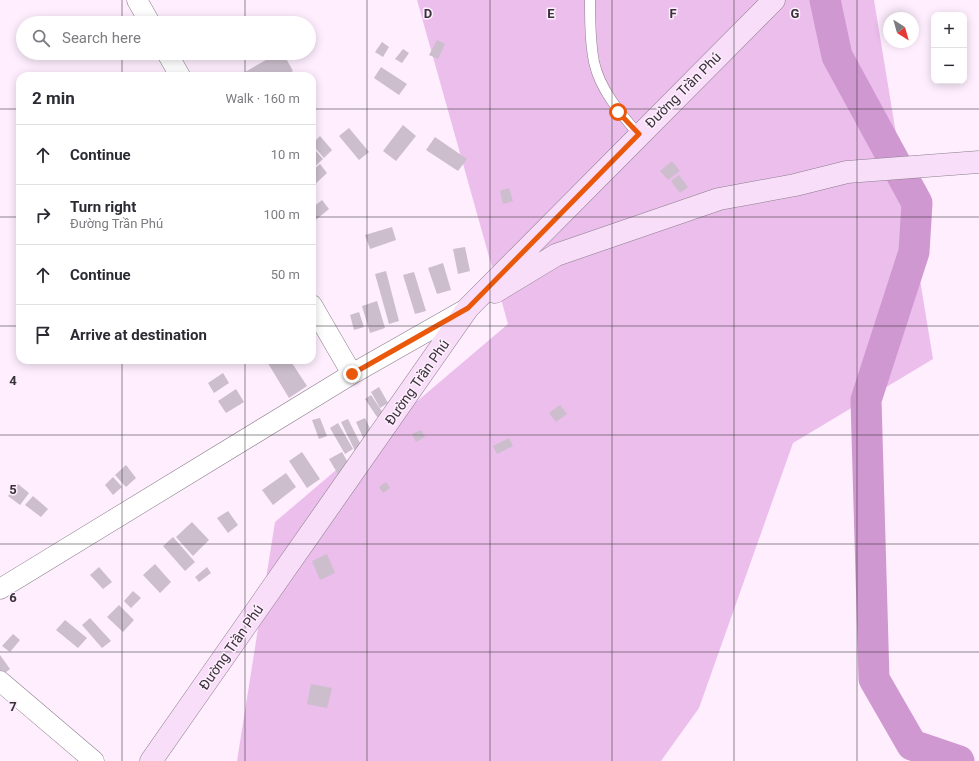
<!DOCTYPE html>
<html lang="en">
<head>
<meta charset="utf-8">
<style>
	:root { --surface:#fff; --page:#f7f7f7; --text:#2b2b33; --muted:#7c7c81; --line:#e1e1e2 }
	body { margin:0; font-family:Roboto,sans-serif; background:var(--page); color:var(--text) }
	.controls { position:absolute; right:12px; top:12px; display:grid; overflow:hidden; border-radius:8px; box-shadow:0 2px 10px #0003 }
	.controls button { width:36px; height:36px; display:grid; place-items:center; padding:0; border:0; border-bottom:1px solid var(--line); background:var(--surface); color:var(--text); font:20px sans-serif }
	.compass { position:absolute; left:883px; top:12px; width:36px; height:36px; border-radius:50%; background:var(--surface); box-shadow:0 2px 10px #0003; rotate:143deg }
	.stop { position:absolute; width:12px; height:12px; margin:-9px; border:3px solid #ea580c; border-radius:50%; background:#fff }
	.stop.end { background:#ea580c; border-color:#fff; box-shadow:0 1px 4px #0008 }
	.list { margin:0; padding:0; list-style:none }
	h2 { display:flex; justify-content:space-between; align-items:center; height:52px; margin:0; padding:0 16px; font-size:17px }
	h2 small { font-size:13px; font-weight:400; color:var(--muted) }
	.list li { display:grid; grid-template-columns:26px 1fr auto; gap:12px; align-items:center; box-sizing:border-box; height:60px; padding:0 16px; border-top:1px solid var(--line) }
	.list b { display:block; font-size:15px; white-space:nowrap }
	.list p { margin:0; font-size:13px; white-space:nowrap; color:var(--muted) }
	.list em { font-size:13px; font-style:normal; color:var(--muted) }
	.icon { flex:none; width:22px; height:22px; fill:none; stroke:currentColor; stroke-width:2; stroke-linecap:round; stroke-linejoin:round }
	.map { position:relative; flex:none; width:979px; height:761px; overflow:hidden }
	.search { position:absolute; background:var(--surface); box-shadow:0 2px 10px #0003; left:16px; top:16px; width:300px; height:44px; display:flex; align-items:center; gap:10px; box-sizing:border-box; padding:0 14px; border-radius:22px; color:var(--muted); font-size:15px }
	.panel { position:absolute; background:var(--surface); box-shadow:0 2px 10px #0003; left:16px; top:72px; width:300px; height:292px; border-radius:12px }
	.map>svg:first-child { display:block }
</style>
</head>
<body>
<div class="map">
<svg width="979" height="761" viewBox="0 0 979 761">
	<rect width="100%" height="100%" fill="#feeefe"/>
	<path fill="#ebbeec" d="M 417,0 L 874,0 L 933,359 L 793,443 L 699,708 L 661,761 L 237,761 L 275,522 L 508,324 Z"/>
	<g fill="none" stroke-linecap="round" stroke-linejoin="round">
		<path stroke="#d098d1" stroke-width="31" d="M 825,0 L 837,56 L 917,203 L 914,252 L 866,400 L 874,679 L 912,745 L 959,761"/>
	</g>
	<path fill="#ccbecc" d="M 437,40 L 445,44 L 438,59 L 429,55 Z
		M 382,42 L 389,47 L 383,57 L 375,52 Z
		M 403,49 L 409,53 L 402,63 L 395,59 Z
		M 278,53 L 283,53 L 293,71 L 284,76 L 238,76 Z
		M 381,67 L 407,84 L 399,95 L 374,78 Z
		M 403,125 L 416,136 L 396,161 L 383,151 Z
		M 349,128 L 369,152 L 359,160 L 339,136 Z
		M 320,136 L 332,150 L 324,158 L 312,144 Z
		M 435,137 L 467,159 L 458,171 L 426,150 Z
		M 316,151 L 323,159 L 312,169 L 312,155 Z
		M 672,161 L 680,171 L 668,180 L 660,171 Z
		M 320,164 L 327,173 L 312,187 L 312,171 Z
		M 679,175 L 688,187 L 680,193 L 671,181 Z
		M 509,188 L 513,201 L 503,204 L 500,191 Z
		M 322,200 L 329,209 L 312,223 L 312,208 Z
		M 392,227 L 396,240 L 370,249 L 365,235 Z
		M 465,247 L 470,271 L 458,274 L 453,249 Z
		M 443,263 L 451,290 L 437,294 L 428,268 Z
		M 386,271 L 399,321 L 389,324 L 375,274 Z
		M 414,272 L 426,311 L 415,314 L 403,275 Z
		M 377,301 L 385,328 L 370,333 L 362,306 Z
		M 359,312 L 364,327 L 354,330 L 350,315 Z
		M 266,360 L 290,360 L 307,386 L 289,398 Z
		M 223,373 L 229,383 L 214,393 L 208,383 Z
		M 379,387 L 388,403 L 380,408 L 371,392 Z
		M 236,389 L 244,402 L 226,413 L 218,401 Z
		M 371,395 L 383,413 L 377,417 L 365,399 Z
		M 560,405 L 567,414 L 556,422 L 549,413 Z
		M 320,418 L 327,436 L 319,439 L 312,420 Z
		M 365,418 L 375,439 L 366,444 L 356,422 Z
		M 348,419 L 364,451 L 357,455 L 341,422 Z
		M 338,423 L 353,449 L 345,454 L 330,428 Z
		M 421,430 L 425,437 L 416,442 L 412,434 Z
		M 509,438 L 513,446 L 497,454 L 493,446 Z
		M 302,452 L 320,479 L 307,488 L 289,461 Z
		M 342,452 L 351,468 L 339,476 L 329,459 Z
		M 126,465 L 136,478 L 126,487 L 115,475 Z
		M 286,473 L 296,487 L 273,505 L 262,490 Z
		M 113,477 L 122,487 L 113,495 L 105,485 Z
		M 386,482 L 390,488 L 383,493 L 379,487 Z
		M 18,484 L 29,493 L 20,505 L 8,496 Z
		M 33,496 L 48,509 L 41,517 L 25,505 Z
		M 228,511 L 238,525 L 228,533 L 217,518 Z
		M 192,522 L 209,540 L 193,556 L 176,537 Z
		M 173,537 L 195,562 L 185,571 L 163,546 Z
		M 327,554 L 335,573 L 320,580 L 312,561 Z
		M 155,564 L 171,582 L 160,593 L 143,575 Z
		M 99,567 L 112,582 L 103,589 L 90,575 Z
		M 207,567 L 211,573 L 199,582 L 195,577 Z
		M 133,591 L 141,598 L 131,608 L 124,601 Z
		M 119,605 L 134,620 L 123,632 L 107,617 Z
		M 90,618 L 111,641 L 102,648 L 82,625 Z
		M 65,620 L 87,638 L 78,648 L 56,630 Z
		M 13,634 L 20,640 L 10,652 L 2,646 Z
		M 0,655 L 10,669 L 1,676 L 0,675 Z
		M 311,684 L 332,688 L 327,708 L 307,704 Z"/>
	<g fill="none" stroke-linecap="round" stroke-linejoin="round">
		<g stroke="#8b7e8b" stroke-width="11">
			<path id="lane" d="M 590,0 C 590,21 590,41 594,62 C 600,90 621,114 639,135"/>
		</g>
		<g stroke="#8b7e8b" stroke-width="21">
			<path id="street" d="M 137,0 L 150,23
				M 167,53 L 180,76
				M 312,305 L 352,374
				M 0,589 L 352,374 L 468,308
				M 0,681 L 94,761"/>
		</g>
		<g stroke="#8b7e8b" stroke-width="23">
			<path id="secondary" d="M 495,292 L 556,255 L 719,199 L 795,185 L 847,172 L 979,162
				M 151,761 L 468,308 L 774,0"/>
		</g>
		<use href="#lane" stroke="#fff" stroke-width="10"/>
		<use href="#street" stroke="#fff" stroke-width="20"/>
		<use href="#secondary" stroke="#f8def9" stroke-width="22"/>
	</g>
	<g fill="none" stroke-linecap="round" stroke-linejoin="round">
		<path stroke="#ea580c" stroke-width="5" d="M 352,374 L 468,308 L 639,134 L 618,112"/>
	</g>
	<path fill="none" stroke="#393339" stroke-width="1" stroke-opacity="0.55" d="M 122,0 L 122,23M 245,0 L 245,23M 367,0 L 367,761M 490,0 L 490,761M 612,0 L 612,761M 734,0 L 734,761M 857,0 L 857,761M 122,53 L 122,76M 245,53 L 245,76M 0,109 L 20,109M 312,109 L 979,109M 0,217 L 20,217M 312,217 L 979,217M 0,326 L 20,326M 312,326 L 979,326M 122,360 L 122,761M 245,360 L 245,761M 0,435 L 979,435M 0,544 L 979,544M 0,652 L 979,652"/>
	<g text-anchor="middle" stroke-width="3" stroke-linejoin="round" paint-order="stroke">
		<g font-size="14" fill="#393339" stroke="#feeefe">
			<text transform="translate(683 90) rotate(-45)" y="5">Đường Trần Phú</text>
			<text transform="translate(417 382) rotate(-55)" y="5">Đường Trần Phú</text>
			<text transform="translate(231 647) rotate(-55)" y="5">Đường Trần Phú</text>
		</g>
	</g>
	<g font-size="13" text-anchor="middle" font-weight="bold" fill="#393339" stroke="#feeefe" stroke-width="3" stroke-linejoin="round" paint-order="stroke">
		<text x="428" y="18">D</text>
		<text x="551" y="18">E</text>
		<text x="673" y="18">F</text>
		<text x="795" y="18">G</text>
		<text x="13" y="385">4</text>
		<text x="13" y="494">5</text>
		<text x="13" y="602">6</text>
		<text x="13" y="711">7</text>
	</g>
</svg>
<div class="controls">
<button>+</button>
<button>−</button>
</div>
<svg class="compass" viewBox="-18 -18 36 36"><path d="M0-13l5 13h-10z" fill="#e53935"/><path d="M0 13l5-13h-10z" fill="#7c7c81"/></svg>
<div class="stop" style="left:618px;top:112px"></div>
<div class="stop end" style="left:352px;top:374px"></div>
<div class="search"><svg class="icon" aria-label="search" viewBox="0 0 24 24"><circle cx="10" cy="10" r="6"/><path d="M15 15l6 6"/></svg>Search here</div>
<section class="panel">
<h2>2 min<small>Walk · 160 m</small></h2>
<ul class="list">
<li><svg class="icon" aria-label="ahead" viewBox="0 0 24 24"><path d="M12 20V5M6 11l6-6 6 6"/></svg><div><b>Continue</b></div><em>10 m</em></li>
<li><svg class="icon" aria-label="right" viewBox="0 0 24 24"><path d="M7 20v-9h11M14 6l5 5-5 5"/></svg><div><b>Turn right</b><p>Đường Trần Phú</p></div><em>100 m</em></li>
<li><svg class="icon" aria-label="ahead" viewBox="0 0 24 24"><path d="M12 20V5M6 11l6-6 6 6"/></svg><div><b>Continue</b></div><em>50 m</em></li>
<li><svg class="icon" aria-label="arrive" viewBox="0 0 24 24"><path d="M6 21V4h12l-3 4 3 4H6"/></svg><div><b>Arrive at destination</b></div></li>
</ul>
</section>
</div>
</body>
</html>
